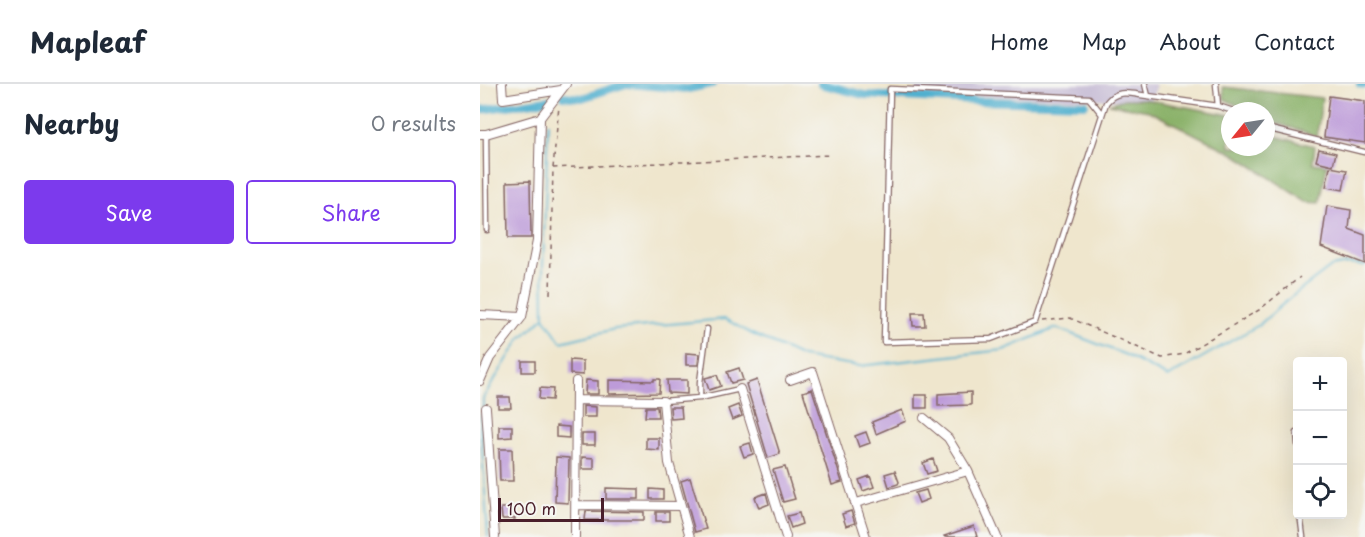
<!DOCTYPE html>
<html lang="en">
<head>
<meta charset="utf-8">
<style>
	:root { --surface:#fff; --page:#f6f6f7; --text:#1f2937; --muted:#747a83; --line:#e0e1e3; --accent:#7c3aed }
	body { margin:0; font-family:"Playpen Sans",sans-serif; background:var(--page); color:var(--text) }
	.controls { position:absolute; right:18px; bottom:18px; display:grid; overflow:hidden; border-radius:6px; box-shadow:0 6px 24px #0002 }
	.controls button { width:54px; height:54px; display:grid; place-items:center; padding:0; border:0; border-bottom:2px solid var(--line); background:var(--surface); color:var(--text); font:30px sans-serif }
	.compass { position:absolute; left:741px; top:18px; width:54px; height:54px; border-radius:50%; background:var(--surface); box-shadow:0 6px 24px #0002; rotate:240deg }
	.scale { position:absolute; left:18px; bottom:15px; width:106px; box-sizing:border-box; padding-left:6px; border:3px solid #4a1f2b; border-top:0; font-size:16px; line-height:21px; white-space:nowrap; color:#4a1f2b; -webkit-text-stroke:4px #f6f6f2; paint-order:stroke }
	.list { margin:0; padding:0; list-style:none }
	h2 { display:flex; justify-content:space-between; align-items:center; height:78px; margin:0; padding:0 24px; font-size:26px }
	h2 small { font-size:20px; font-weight:400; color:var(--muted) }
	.actions { display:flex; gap:12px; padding:18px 24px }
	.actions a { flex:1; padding:14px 0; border:2px solid var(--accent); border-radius:6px; text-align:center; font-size:21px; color:var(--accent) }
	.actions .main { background:var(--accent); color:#fff }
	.icon { flex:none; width:33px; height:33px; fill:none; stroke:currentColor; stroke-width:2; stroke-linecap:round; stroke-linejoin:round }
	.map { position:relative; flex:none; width:885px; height:453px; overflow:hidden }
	header { display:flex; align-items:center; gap:36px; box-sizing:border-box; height:84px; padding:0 30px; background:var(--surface); border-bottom:2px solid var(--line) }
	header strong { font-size:28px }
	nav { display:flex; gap:33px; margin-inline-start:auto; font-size:21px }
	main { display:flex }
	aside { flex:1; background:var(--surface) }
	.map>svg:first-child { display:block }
</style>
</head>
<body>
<header>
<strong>Mapleaf</strong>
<nav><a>Home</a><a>Map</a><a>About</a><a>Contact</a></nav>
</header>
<main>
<aside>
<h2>Nearby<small>0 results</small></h2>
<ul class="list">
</ul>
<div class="actions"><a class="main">Save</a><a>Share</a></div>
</aside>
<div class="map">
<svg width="885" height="453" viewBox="0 0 885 453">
	<rect width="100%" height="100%" fill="#f6f6f2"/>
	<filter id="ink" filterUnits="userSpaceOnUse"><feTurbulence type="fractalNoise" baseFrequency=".0167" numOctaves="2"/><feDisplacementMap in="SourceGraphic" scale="12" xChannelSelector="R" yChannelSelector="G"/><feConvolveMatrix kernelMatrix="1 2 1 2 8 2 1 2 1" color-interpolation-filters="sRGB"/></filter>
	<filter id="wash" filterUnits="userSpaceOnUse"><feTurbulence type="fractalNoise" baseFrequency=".008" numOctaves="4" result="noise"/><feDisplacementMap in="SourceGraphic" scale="24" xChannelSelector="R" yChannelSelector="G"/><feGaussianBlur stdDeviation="1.35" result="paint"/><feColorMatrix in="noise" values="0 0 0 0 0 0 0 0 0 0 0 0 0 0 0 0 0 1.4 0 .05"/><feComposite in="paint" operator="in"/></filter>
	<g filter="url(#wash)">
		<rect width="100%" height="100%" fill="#efe6cd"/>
		<path fill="#c9bfd7" d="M 436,0 L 675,0 L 676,4 L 670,17 L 437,10 Z"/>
		<path fill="#89b167" stroke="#6a6849" stroke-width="1.5" d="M 743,3 L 842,14 L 837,52 L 786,36 L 786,27 L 769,27 L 744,15 Z
			M 644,15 L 664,15 L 749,31 L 750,63 L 786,63 L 786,50 L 835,62 L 833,79 L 847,81 L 840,119 L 827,118 L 754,70 L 669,27 L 629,20 Z"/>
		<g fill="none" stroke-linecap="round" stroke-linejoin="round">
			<path stroke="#51b0cf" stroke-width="2" d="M 64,233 L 81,258 L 135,245 L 245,235 L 270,249 L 322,273 L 379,282 L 523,266 L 576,244 L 646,271 L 688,293 L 779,241 L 810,214 L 851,183 L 869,180 L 885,182
				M 3,324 L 3,314 L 40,255 L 64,233 L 63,182 L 68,39
				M 2,330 L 1,346 L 8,453"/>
			<path stroke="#51b0cf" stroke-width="8" d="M 148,0 L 208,5 L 232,0
				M 341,0 L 384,11 L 497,17 L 605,20
				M 880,0 L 885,1
				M 84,12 L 102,14 L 146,0
				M 0,26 L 67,16"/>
		</g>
		<g id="blocks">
			<path fill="#bd9bd9" d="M 849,12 L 885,17 L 885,59 L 844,53 Z
				M 839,65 L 856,69 L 853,81 L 836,77 Z
				M 850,83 L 867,86 L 863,106 L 846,103 Z
				M 50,97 L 51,154 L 28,154 L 27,98 Z
				M 847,122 L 871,126 L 869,145 L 885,151 L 885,180 L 841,163 Z
				M 432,229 L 444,229 L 445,242 L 433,242 Z
				M 206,269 L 219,270 L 218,281 L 206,281 Z
				M 90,276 L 103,277 L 103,291 L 90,290 Z
				M 42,277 L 55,277 L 55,288 L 42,288 Z
				M 259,284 L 263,296 L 251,299 L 247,288 Z
				M 237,291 L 241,302 L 229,306 L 225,294 Z
				M 174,295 L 180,295 L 179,309 L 129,310 L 129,296 L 174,297 Z
				M 106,296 L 118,297 L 118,310 L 105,310 Z
				M 187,296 L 207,296 L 207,310 L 188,309 Z
				M 277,296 L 300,370 L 288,374 L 266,300 Z
				M 60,304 L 73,305 L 72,316 L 59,315 Z
				M 332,305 L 362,398 L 352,401 L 323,308 Z
				M 491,308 L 491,321 L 458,322 L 458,310 Z
				M 435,311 L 447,311 L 447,324 L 435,324 Z
				M 18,313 L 30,313 L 31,324 L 18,324 Z
				M 258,321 L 262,332 L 252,336 L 248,325 Z
				M 103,322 L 116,323 L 116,333 L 103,333 Z
				M 166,323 L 177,323 L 178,333 L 165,333 Z
				M 190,323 L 201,323 L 202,334 L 191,335 Z
				M 422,326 L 426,337 L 396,350 L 392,338 Z
				M 19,342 L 32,342 L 32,353 L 19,354 Z
				M 76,342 L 89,343 L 89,354 L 76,353 Z
				M 386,348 L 390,359 L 379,363 L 375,352 Z
				M 102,350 L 115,350 L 115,361 L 102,361 Z
				M 166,354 L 179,354 L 179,366 L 166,365 Z
				M 270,359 L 273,370 L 264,373 L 260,362 Z
				M 19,365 L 32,365 L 33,397 L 20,397 Z
				M 76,373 L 89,374 L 88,419 L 75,418 Z
				M 102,373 L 114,374 L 114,385 L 102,385 Z
				M 453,375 L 457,387 L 447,390 L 443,379 Z
				M 305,383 L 315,415 L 303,418 L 293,386 Z
				M 415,387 L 419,398 L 418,400 L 409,403 L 405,390 Z
				M 390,392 L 394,403 L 383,407 L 379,396 Z
				M 210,394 L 226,445 L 215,448 L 201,397 Z
				M 126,404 L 159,405 L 159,415 L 126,415 Z
				M 170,405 L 183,406 L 183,415 L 170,415 Z
				M 446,406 L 449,415 L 439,419 L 435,409 Z
				M 286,409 L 289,420 L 279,424 L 275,413 Z
				M 21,424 L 34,424 L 35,435 L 22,435 Z
				M 106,427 L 164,428 L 164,436 L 105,436 Z
				M 371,427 L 375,439 L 366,442 L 362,430 Z
				M 176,428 L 189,428 L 189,437 L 176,437 Z
				M 319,429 L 322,440 L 311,444 L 307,432 Z
				M 494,442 L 497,453 L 465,453 L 464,452 Z"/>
		</g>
	</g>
	<g filter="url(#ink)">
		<use href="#blocks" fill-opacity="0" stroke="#846564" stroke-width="1.5"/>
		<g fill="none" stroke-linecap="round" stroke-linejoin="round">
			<g stroke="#846564" stroke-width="7">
				<path id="service" d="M 665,0 L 668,12 L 738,22 L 753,27
					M 736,0 L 738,22
					M 621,29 L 609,14 L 410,5 L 404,258 L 511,255 L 555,238 L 626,19 C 637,4 651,10 668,12
					M 786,44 L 884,68
					M 6,50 L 7,146
					M 220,314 L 220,298 L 227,245
					M 183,317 L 220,314 L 260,305
					M 817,349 L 818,360
					M 820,430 L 823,453"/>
			</g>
			<g stroke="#846564" stroke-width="10">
				<path id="minor" d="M 22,0 L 23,15 L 81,6
					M 0,50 L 6,50 L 60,34 L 86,0
					M 0,231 L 42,233
					M 310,296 L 333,288 L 386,453
					M 0,297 L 10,274 L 42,233 L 57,157 L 60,34
					M 260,305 L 306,453
					M 96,316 L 183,317 L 189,379 L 210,453
					M 6,324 L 15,453
					M 444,334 L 468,354 L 488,387 L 517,453
					M 376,419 L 488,387
					M 96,421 L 201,422
					M 95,453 L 96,297"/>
			</g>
			<path stroke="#846564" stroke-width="1.5" stroke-dasharray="4.5 4.5" stroke-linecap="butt" d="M 73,84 L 350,71
				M 70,210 L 73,84 L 79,22
				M 562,237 L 590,234 L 682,274 L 704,270 L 779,226 L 820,193"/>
			<use href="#service" stroke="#fff" stroke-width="4.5"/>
			<use href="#minor" stroke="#fff" stroke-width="8"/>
		</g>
	</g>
</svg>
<div class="controls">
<button>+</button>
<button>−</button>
<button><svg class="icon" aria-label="locate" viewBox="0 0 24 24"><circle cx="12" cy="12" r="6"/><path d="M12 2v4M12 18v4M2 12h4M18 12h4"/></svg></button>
</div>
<svg class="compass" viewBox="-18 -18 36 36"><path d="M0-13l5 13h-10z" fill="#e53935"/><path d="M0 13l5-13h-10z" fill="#747a83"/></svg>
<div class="scale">100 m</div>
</div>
</main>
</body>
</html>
